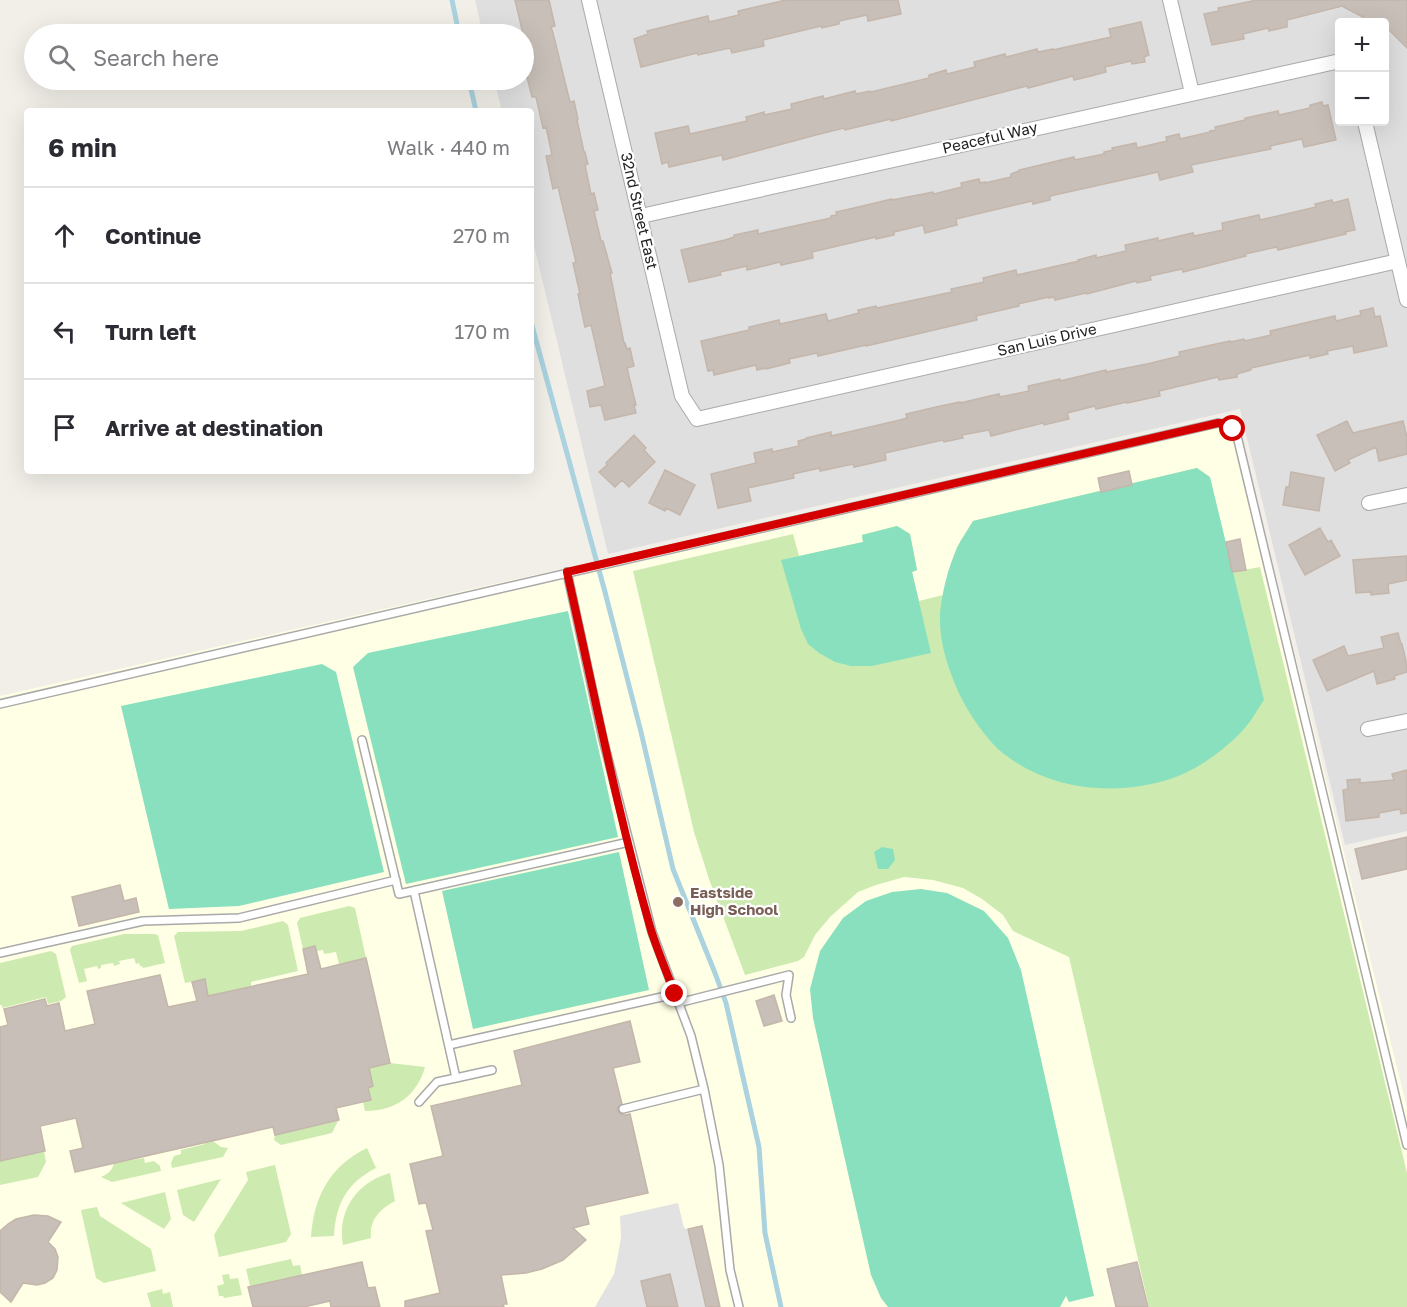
<!DOCTYPE html>
<html lang="en">
<head>
<meta charset="utf-8">
<style>
	:root { --surface:#fff; --page:#f7f7f7; --text:#2b2b33; --muted:#7c7c81; --line:#e1e1e2 }
	body { margin:0; font-family:"Golos Text",sans-serif; background:var(--page); color:var(--text) }
	.controls { position:absolute; right:18px; top:18px; display:grid; overflow:hidden; border-radius:6px; box-shadow:0 6px 24px #0002 }
	.controls button { width:54px; height:54px; display:grid; place-items:center; padding:0; border:0; border-bottom:2px solid var(--line); background:var(--surface); color:var(--text); font:30px sans-serif }
	.stop { position:absolute; width:18px; height:18px; margin:-14px; border:4px solid #d40000; border-radius:50%; background:#fff }
	.stop.end { background:#d40000; border-color:#fff; box-shadow:0 2px 6px #0008 }
	.list { margin:0; padding:0; list-style:none }
	h2 { display:flex; justify-content:space-between; align-items:center; height:78px; margin:0; padding:0 24px; font-size:26px }
	h2 small { font-size:20px; font-weight:400; color:var(--muted) }
	.list li { display:grid; grid-template-columns:39px 1fr auto; gap:18px; align-items:center; box-sizing:border-box; height:96px; padding:0 24px; border-top:2px solid var(--line) }
	.list b { display:block; font-size:22px; white-space:nowrap }
	.list em { font-size:20px; font-style:normal; color:var(--muted) }
	.icon { flex:none; width:33px; height:33px; fill:none; stroke:currentColor; stroke-width:2; stroke-linecap:round; stroke-linejoin:round }
	.map { position:relative; flex:none; width:1407px; height:1307px; overflow:hidden }
	.search { position:absolute; background:var(--surface); box-shadow:0 6px 24px #0002; left:24px; top:24px; width:510px; height:66px; display:flex; align-items:center; gap:15px; box-sizing:border-box; padding:0 21px; border-radius:33px; color:var(--muted); font-size:22px }
	.panel { position:absolute; background:var(--surface); box-shadow:0 6px 24px #0002; left:24px; top:108px; width:510px; height:366px; border-radius:6px }
	.map>svg:first-child { display:block }
</style>
</head>
<body>
<div class="map">
<svg width="1407" height="1307" viewBox="0 0 1407 1307">
	<rect width="100%" height="100%" fill="#f2efe9"/>
	<path fill="#e0dfdf" fill-rule="evenodd" d="M 475,0 L 1407,0 L 1407,831 L 1345,845 L 1240,409 L 608,554 L 531,233 L 531,111 L 502,111 L 494,80 L 524,80 L 524,34 L 483,34 ZM 1340,22 L 1384,22 L 1384,122 L 1340,122 Z"/>
	<path fill="#ffffe5" d="M 1236,416 L 1407,1108 L 1407,1307 L 0,1307 L 0,696 Z"/>
	<path fill="#cdebb0" d="M 1197,468 L 1233,572 L 1260,567 L 1407,1173 L 1407,1307 L 1149,1307 L 1069,957 L 1013,931 L 1003,915 L 982,899 L 963,888 L 933,880 L 904,877 L 876,885 L 858,892 L 830,917 L 815,935 L 804,957 L 798,961 L 745,975 L 709,879 L 694,832 L 633,571 L 793,534 L 799,556 L 863,542 L 862,535 L 897,526 L 910,534 L 917,570 L 912,572 L 919,601 L 943,595 L 948,574 L 957,547 L 973,521 Z
		M 349,906 L 355,908 L 366,958 L 339,964 L 336,952 L 324,954 L 323,950 L 317,951 L 315,946 L 303,949 L 297,923 L 300,918 Z
		M 283,921 L 288,925 L 298,971 L 251,982 L 251,986 L 208,996 L 205,979 L 185,983 L 174,936 L 178,932 L 241,931 Z
		M 124,934 L 154,934 L 158,935 L 165,963 L 143,968 L 142,966 L 140,966 L 139,963 L 136,964 L 134,958 L 119,961 L 120,964 L 114,966 L 113,963 L 101,965 L 101,968 L 98,969 L 97,966 L 84,969 L 87,981 L 79,983 L 70,950 L 72,946 Z
		M 51,951 L 56,954 L 66,997 L 61,1001 L 48,1004 L 46,997 L 2,1008 L 2,1005 L 0,1005 L 0,963 Z
		M 390,1063 L 425,1067 C 417,1096 395,1111 365,1111 L 363,1102 L 371,1100 L 368,1088 L 373,1086 L 369,1068 Z
		M 338,1121 L 332,1133 L 281,1145 L 274,1140 L 275,1135 Z
		M 213,1141 L 221,1147 L 228,1148 L 223,1157 L 172,1168 L 171,1163 L 174,1156 L 181,1154 L 181,1150 L 205,1144 L 205,1142 Z
		M 367,1148 L 376,1168 C 347,1183 336,1203 334,1236 L 311,1237 C 314,1196 330,1166 367,1148 Z
		M 44,1151 L 46,1162 L 38,1177 L 0,1185 L 0,1161 Z
		M 144,1158 L 145,1163 L 154,1161 L 160,1166 L 161,1171 L 112,1182 L 101,1177 C 108,1174 112,1171 114,1163 Z
		M 275,1165 L 291,1234 L 286,1242 L 219,1257 L 214,1235 L 248,1180 L 246,1172 Z
		M 390,1173 L 395,1201 C 380,1209 369,1220 371,1238 L 343,1245 C 337,1211 357,1182 390,1173 Z
		M 221,1179 L 194,1222 L 183,1215 L 177,1190 Z
		M 165,1192 L 171,1219 L 164,1229 L 121,1203 Z
		M 97,1207 L 100,1216 L 151,1249 L 156,1271 L 104,1283 L 96,1278 L 81,1210 Z
		M 291,1259 L 293,1266 L 300,1265 L 302,1275 L 250,1286 L 246,1269 Z
		M 229,1274 L 230,1279 L 238,1278 L 242,1295 L 224,1298 L 223,1296 L 219,1296 L 217,1286 L 224,1284 L 222,1275 Z
		M 162,1289 L 163,1294 L 170,1292 L 173,1307 L 151,1307 L 147,1293 Z"/>
	<path fill="#88e0be" d="M 1197,468 L 1210,477 L 1264,700 C 1257,710 1251,722 1243,730 C 1226,749 1197,770 1173,778 C 1118,797 1051,791 1004,754 C 985,739 964,707 955,684 C 946,663 939,638 940,614 C 942,592 948,568 957,548 C 961,539 968,530 973,521 Z
		M 897,526 L 910,534 L 917,570 L 912,572 L 931,653 L 872,666 L 851,666 L 835,662 L 819,653 L 808,644 L 801,629 L 781,560 L 863,542 L 862,535 Z
		M 568,611 L 618,837 L 406,884 L 353,667 L 368,653 Z
		M 322,664 L 336,672 L 384,872 L 239,906 L 169,909 L 121,706 Z
		M 882,847 L 893,849 L 895,860 L 888,869 L 878,869 L 874,852 Z
		M 619,852 L 649,990 L 473,1029 L 442,891 Z
		M 921,889 L 947,893 L 984,911 L 1008,938 L 1021,970 L 1094,1296 L 1069,1302 L 1066,1296 L 1060,1307 L 888,1307 L 881,1298 L 871,1275 L 813,1018 L 810,989 L 820,951 L 843,918 L 866,901 L 892,892 Z"/>
	<path fill="#e2e2e2" d="M 678,1203 L 684,1228 L 689,1230 L 719,1307 L 595,1307 L 614,1274 L 618,1255 L 621,1237 L 620,1216 Z"/>
	<g fill="none" stroke-linecap="round" stroke-linejoin="round">
		<path stroke="#aad3df" stroke-width="5" d="M 452,0 L 459,34
			M 469,80 L 476,111
			M 531,322 L 605,592 L 641,732 L 673,869 L 715,973 L 726,1003 L 759,1147 L 765,1233 L 781,1307"/>
	</g>
	<path fill="#c7bfb8" stroke="#c4b6ab" stroke-width="1.5" d="M 515,0 L 549,0 L 555,26 L 551,27 L 553,33 L 570,102 L 574,101 L 578,119 L 577,120 L 584,152 L 585,152 L 588,164 L 585,165 L 591,194 L 594,193 L 598,210 L 594,211 L 601,241 L 603,241 L 612,273 L 610,273 L 624,343 L 625,343 L 627,349 L 630,348 L 634,366 L 627,368 L 636,405 L 634,405 L 636,413 L 605,420 L 601,405 L 590,407 L 587,391 L 605,386 L 591,325 L 585,327 L 578,294 L 580,294 L 573,263 L 576,262 L 558,187 L 553,189 L 546,156 L 552,155 L 546,127 L 543,128 L 536,97 L 532,97 L 524,65 L 530,64 Z
		M 786,0 L 898,0 L 901,14 L 868,21 L 867,15 L 839,21 L 839,24 L 822,28 L 821,26 L 763,40 L 764,46 L 732,53 L 730,48 L 698,55 L 697,53 L 641,67 L 634,39 L 648,34 L 647,31 L 708,16 L 709,22 L 739,15 L 738,11 Z
		M 1257,0 L 1407,0 L 1407,48 L 1384,25 L 1384,22 L 1372,22 L 1342,6 L 1287,20 L 1287,27 L 1269,31 L 1268,28 L 1243,34 L 1244,39 L 1212,45 L 1204,14 L 1219,11 L 1218,8 Z
		M 1141,22 L 1149,55 L 1144,57 L 1145,62 L 1132,64 L 1131,61 L 1105,67 L 1106,72 L 1091,76 L 1074,80 L 1073,76 L 1028,88 L 1027,86 L 891,121 L 891,119 L 845,130 L 844,128 L 816,135 L 723,160 L 722,155 L 669,167 L 668,162 L 662,164 L 655,133 L 688,126 L 690,134 L 747,121 L 746,117 L 764,112 L 764,115 L 792,109 L 791,104 L 823,96 L 824,99 L 855,91 L 856,94 L 870,91 L 871,92 L 929,78 L 929,75 L 946,70 L 947,74 L 975,67 L 974,62 L 1005,54 L 1006,57 L 1037,49 L 1038,52 L 1053,49 L 1053,50 L 1111,37 L 1109,29 Z
		M 1322,102 L 1323,106 L 1328,105 L 1336,140 L 1304,147 L 1302,139 L 1270,146 L 1271,149 L 1191,165 L 1193,172 L 1160,180 L 1158,172 L 1050,196 L 1050,200 L 1033,204 L 1032,201 L 956,219 L 957,225 L 925,233 L 923,225 L 894,232 L 894,235 L 876,239 L 876,237 L 812,252 L 813,258 L 781,265 L 780,262 L 747,270 L 747,266 L 720,272 L 721,275 L 689,282 L 681,250 L 725,240 L 734,237 L 734,235 L 758,230 L 758,234 L 831,218 L 831,216 L 837,215 L 836,212 L 854,208 L 892,199 L 892,200 L 933,192 L 934,194 L 962,187 L 961,183 L 979,179 L 980,183 L 985,182 L 985,183 L 1011,177 L 1011,174 L 1019,171 L 1019,170 L 1074,157 L 1075,160 L 1104,154 L 1104,152 L 1113,150 L 1112,148 L 1136,143 L 1137,148 L 1167,141 L 1166,137 L 1179,134 L 1180,139 L 1210,132 L 1210,131 L 1216,130 L 1215,127 L 1245,120 L 1245,118 L 1278,111 L 1279,115 L 1310,108 L 1310,105 Z
		M 1348,199 L 1355,230 L 1345,232 L 1346,234 L 1278,250 L 1277,247 L 1245,254 L 1246,256 L 1183,272 L 1182,269 L 1150,276 L 1151,280 L 1137,283 L 1136,281 L 1087,294 L 1086,293 L 1055,300 L 1054,297 L 1049,298 L 1049,297 L 1018,304 L 1019,306 L 976,316 L 977,320 L 866,346 L 866,345 L 818,356 L 817,353 L 789,359 L 790,363 L 766,369 L 766,368 L 757,370 L 756,365 L 714,375 L 713,370 L 708,371 L 701,341 L 749,330 L 749,327 L 779,320 L 780,324 L 826,314 L 828,321 L 859,313 L 858,310 L 876,306 L 877,308 L 952,292 L 951,289 L 984,282 L 983,278 L 1016,270 L 1017,275 L 1079,261 L 1078,260 L 1096,255 L 1096,258 L 1126,251 L 1125,245 L 1158,238 L 1158,241 L 1193,233 L 1194,236 L 1223,230 L 1222,223 L 1259,215 L 1260,220 L 1316,207 L 1315,204 L 1332,200 L 1333,203 Z
		M 1373,308 L 1375,317 L 1380,316 L 1387,346 L 1354,353 L 1353,346 L 1327,351 L 1328,354 L 1310,358 L 1310,355 L 1251,368 L 1251,370 L 1237,374 L 1237,377 L 1219,380 L 1218,377 L 1159,391 L 1160,396 L 1127,403 L 1127,402 L 1096,409 L 1095,406 L 1067,413 L 1069,419 L 1044,425 L 1043,423 L 991,436 L 989,430 L 962,435 L 963,438 L 944,442 L 943,440 L 885,453 L 886,460 L 854,467 L 853,464 L 820,471 L 820,468 L 793,474 L 794,478 L 748,488 L 751,501 L 718,508 L 711,474 L 756,463 L 754,453 L 772,449 L 772,452 L 799,446 L 798,441 L 806,439 L 806,438 L 831,432 L 831,436 L 900,420 L 907,418 L 906,414 L 936,407 L 960,402 L 960,403 L 999,394 L 1000,397 L 1029,391 L 1028,386 L 1060,379 L 1060,381 L 1106,370 L 1106,372 L 1147,364 L 1180,356 L 1179,352 L 1230,341 L 1230,342 L 1244,339 L 1245,341 L 1271,335 L 1270,331 L 1326,318 L 1335,316 L 1336,321 L 1361,315 L 1360,311 Z
		M 1347,421 L 1353,433 L 1403,421 L 1407,437 L 1407,454 L 1379,461 L 1376,447 L 1348,460 L 1350,463 L 1335,471 L 1317,435 Z
		M 634,435 L 646,448 L 644,450 L 655,462 L 629,487 L 622,480 L 615,487 L 599,472 L 607,465 L 606,463 Z
		M 665,470 L 695,485 L 680,515 L 666,508 L 665,511 L 649,503 Z
		M 1129,471 L 1132,485 L 1101,492 L 1098,478 Z
		M 1291,472 L 1324,478 L 1319,511 L 1283,505 L 1286,487 L 1289,487 Z
		M 1320,528 L 1328,542 L 1331,540 L 1340,556 L 1305,575 L 1289,545 Z
		M 1240,539 L 1246,570 L 1232,572 L 1226,542 Z
		M 1407,556 L 1407,580 L 1388,584 L 1389,593 L 1371,595 L 1371,592 L 1356,593 L 1353,560 Z
		M 1398,633 L 1401,644 L 1402,644 L 1407,665 L 1407,672 L 1394,676 L 1395,679 L 1377,684 L 1374,671 L 1327,691 L 1313,660 L 1344,646 L 1348,656 L 1384,648 L 1381,637 Z
		M 1407,770 L 1407,813 L 1401,814 L 1400,809 L 1379,813 L 1379,817 L 1346,821 L 1343,790 L 1348,789 L 1347,780 L 1360,779 L 1360,783 L 1394,780 L 1392,774 Z
		M 1407,837 L 1407,869 L 1362,879 L 1355,849 Z
		M 120,885 L 124,901 L 136,898 L 139,912 L 79,926 L 72,897 Z
		M 315,946 L 321,969 L 366,958 L 390,1063 L 369,1068 L 373,1086 L 368,1088 L 371,1100 L 336,1108 L 339,1120 L 275,1135 L 273,1127 L 75,1172 L 70,1151 L 83,1148 L 76,1118 L 40,1126 L 45,1151 L 0,1161 L 0,1027 L 8,1025 L 4,1009 L 45,999 L 47,1006 L 59,1003 L 65,1031 L 95,1024 L 87,991 L 160,975 L 168,1007 L 197,1001 L 192,982 L 205,979 L 208,996 L 308,974 L 303,949 Z
		M 774,995 L 782,1021 L 764,1026 L 756,1001 Z
		M 630,1021 L 640,1062 L 613,1068 L 622,1104 L 619,1105 L 617,1110 L 621,1114 L 625,1115 L 630,1114 L 648,1193 L 585,1207 L 589,1224 L 573,1228 L 586,1240 L 563,1260 L 542,1269 L 526,1273 L 501,1275 L 507,1304 L 503,1304 L 504,1307 L 405,1307 L 405,1301 L 440,1293 L 426,1231 L 433,1230 L 426,1203 L 419,1204 L 410,1164 L 443,1156 L 431,1106 L 522,1085 L 514,1051 Z
		M 34,1215 L 48,1216 L 61,1222 L 48,1242 L 55,1249 L 58,1257 L 57,1270 L 53,1278 L 45,1283 L 37,1285 L 23,1283 L 11,1302 L 0,1292 L 0,1231 L 8,1224 L 16,1219 Z
		M 702,1226 L 720,1307 L 706,1307 L 688,1229 Z
		M 362,1262 L 368,1288 L 375,1287 L 380,1307 L 331,1307 L 330,1301 L 304,1307 L 253,1307 L 248,1287 Z
		M 1137,1262 L 1148,1307 L 1116,1307 L 1107,1269 Z
		M 670,1274 L 678,1307 L 647,1307 L 641,1281 Z"/>
	<g fill="none" stroke-linecap="round" stroke-linejoin="round">
		<g stroke="#a9a9a9" stroke-width="10">
			<path id="service" d="M 567,572 L 603,739 L 652,932 L 691,1036 L 704,1089 L 719,1165 L 730,1270 L 739,1307
				M 0,704 L 1218,423 C 1227,424 1233,428 1237,436 L 1407,1145
				M 362,740 L 399,894 L 629,842
				M 414,891 L 456,1078 L 492,1070
				M 0,953 L 143,921 L 239,918 L 396,880
				M 678,1003 L 789,975 L 786,995 L 791,1018
				M 449,1045 L 675,994
				M 419,1102 L 437,1082 L 456,1078
				M 623,1109 L 704,1089"/>
		</g>
		<g stroke="#a9a9a9" stroke-width="16">
			<path id="minor" d="M 589,0 L 682,396 L 697,419 L 1398,261
				M 1170,0 L 1192,93
				M 1365,122 L 1407,300
				M 641,216 L 1340,61
				M 1369,503 L 1407,495
				M 1368,729 L 1407,721"/>
		</g>
		<use href="#service" stroke="#fff" stroke-width="7"/>
		<use href="#minor" stroke="#fff" stroke-width="14"/>
	</g>
	<g fill="none" stroke-linecap="round" stroke-linejoin="round">
		<path stroke="#d40000" stroke-width="8" d="M 675,994 C 667,973 658,952 651,930 C 617,812 594,692 567,572 L 1218,423 L 1223,423 L 1233,429"/>
	</g>
	<circle fill="#8d6e63" stroke="#fff" stroke-width="2" cx="678" cy="902" r="6"/>
	<g text-anchor="middle" stroke-width="4.5" stroke-linejoin="round" paint-order="stroke">
		<g font-size="15" fill="#222" stroke="#fff">
			<text transform="translate(990 138) rotate(-13)" y="5">Peaceful Way</text>
			<text transform="translate(639 211) rotate(77)" y="5">32nd Street East</text>
			<text transform="translate(1047 340) rotate(-13)" y="5">San Luis Drive</text>
		</g>
		<g font-size="15" font-weight="bold" fill="#785e54" stroke="#fff" text-anchor="start">
			<text x="690" y="898">Eastside<tspan x="690" dy="17">High School</tspan></text>
		</g>
	</g>
</svg>
<div class="controls">
<button>+</button>
<button>−</button>
</div>
<div class="stop" style="left:1233px;top:429px"></div>
<div class="stop end" style="left:675px;top:994px"></div>
<div class="search"><svg class="icon" aria-label="search" viewBox="0 0 24 24"><circle cx="10" cy="10" r="6"/><path d="M15 15l6 6"/></svg>Search here</div>
<section class="panel">
<h2>6 min<small>Walk · 440 m</small></h2>
<ul class="list">
<li><svg class="icon" aria-label="ahead" viewBox="0 0 24 24"><path d="M12 20V5M6 11l6-6 6 6"/></svg><div><b>Continue</b></div><em>270 m</em></li>
<li><svg class="icon" aria-label="left" viewBox="0 0 24 24"><path d="M17 20v-9H6M10 6l-5 5 5 5"/></svg><div><b>Turn left</b></div><em>170 m</em></li>
<li><svg class="icon" aria-label="arrive" viewBox="0 0 24 24"><path d="M6 21V4h12l-3 4 3 4H6"/></svg><div><b>Arrive at destination</b></div></li>
</ul>
</section>
</div>
</body>
</html>
